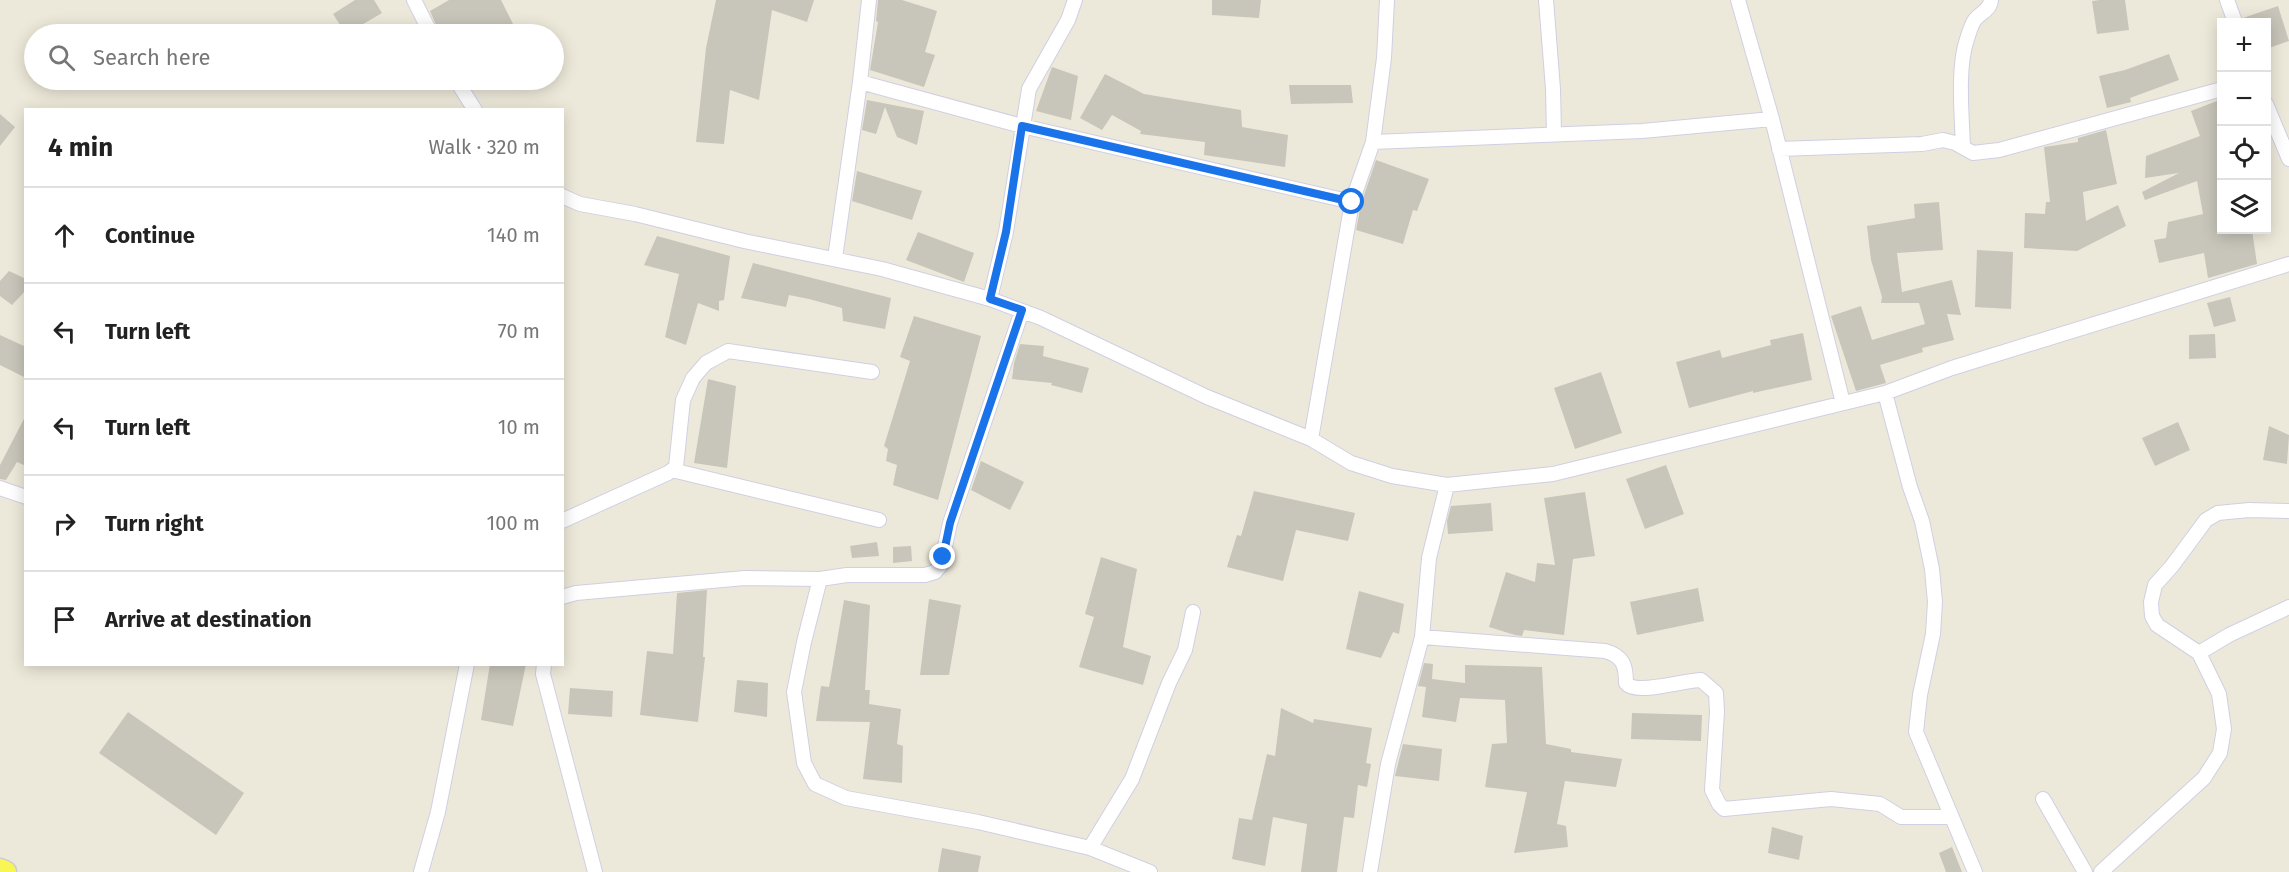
<!DOCTYPE html>
<html lang="en">
<head>
<meta charset="utf-8">
<style>
	:root { --surface:#fff; --page:#f6f6f6; --text:#222; --muted:#767676; --line:#e0e0e0 }
	body { margin:0; font-family:"Fira Sans",sans-serif; background:var(--page); color:var(--text) }
	.controls { position:absolute; right:18px; top:18px; display:grid; overflow:hidden; border-radius:0px; box-shadow:0 3px 15px #0003 }
	.controls button { width:54px; height:54px; display:grid; place-items:center; padding:0; border:0; border-bottom:2px solid var(--line); background:var(--surface); color:var(--text); font:30px sans-serif }
	.stop { position:absolute; width:18px; height:18px; margin:-14px; border:4px solid #1a73e8; border-radius:50%; background:#fff }
	.stop.end { background:#1a73e8; border-color:#fff; box-shadow:0 2px 6px #0008 }
	.list { margin:0; padding:0; list-style:none }
	h2 { display:flex; justify-content:space-between; align-items:center; height:78px; margin:0; padding:0 24px; font-size:26px }
	h2 small { font-size:20px; font-weight:400; color:var(--muted) }
	.list li { display:grid; grid-template-columns:39px 1fr auto; gap:18px; align-items:center; box-sizing:border-box; height:96px; padding:0 24px; border-top:2px solid var(--line) }
	.list b { display:block; font-size:22px; white-space:nowrap }
	.list em { font-size:20px; font-style:normal; color:var(--muted) }
	.icon { flex:none; width:33px; height:33px; fill:none; stroke:currentColor; stroke-width:2; stroke-linecap:round; stroke-linejoin:round }
	.map { position:relative; flex:none; width:2289px; height:872px; overflow:hidden }
	.search { position:absolute; background:var(--surface); box-shadow:0 3px 15px #0003; left:24px; top:24px; width:540px; height:66px; display:flex; align-items:center; gap:15px; box-sizing:border-box; padding:0 21px; border-radius:33px; color:var(--muted); font-size:22px }
	.panel { position:absolute; background:var(--surface); box-shadow:0 3px 15px #0003; left:24px; top:108px; width:540px; height:558px; border-radius:0px }
	.map>svg:first-child { display:block }
</style>
</head>
<body>
<div class="map">
<svg width="2289" height="872" viewBox="0 0 2289 872">
	<rect width="100%" height="100%" fill="#ede9da"/>
	<path fill="#c8c5ba" d="M 355,0 L 374,0 L 382,13 L 346,34 L 333,14 Z
		M 449,0 L 501,0 L 518,34 L 440,34 L 430,11 Z
		M 716,0 L 814,0 L 807,22 L 772,10 L 759,100 L 730,90 L 724,144 L 696,142 L 706,48 Z
		M 878,0 L 902,0 L 937,11 L 925,52 L 935,55 L 924,87 L 870,70 L 878,22 L 876,21 Z
		M 1212,0 L 1261,0 L 1259,18 L 1212,15 Z
		M 2100,0 L 2125,0 L 2129,30 L 2097,34 L 2092,1 Z
		M 2278,6 L 2289,41 L 2266,49 L 2266,22 L 2244,22 L 2243,18 Z
		M 2169,54 L 2179,80 L 2130,98 L 2131,102 L 2107,108 L 2099,76 L 2125,70 Z
		M 1052,67 L 1078,76 L 1071,120 L 1036,111 Z
		M 1105,74 L 1144,94 L 1241,110 L 1242,127 L 1288,135 L 1285,167 L 1204,155 L 1205,142 L 1140,134 L 1141,131 L 1112,115 L 1102,130 L 1080,118 Z
		M 1289,85 L 1351,85 L 1353,103 L 1291,104 Z
		M 2222,99 L 2222,230 L 2252,230 L 2257,264 L 2208,278 L 2204,253 L 2159,263 L 2154,240 L 2166,238 L 2168,222 L 2203,214 L 2197,181 L 2145,200 L 2142,192 L 2179,173 L 2145,178 L 2146,156 L 2200,136 L 2191,111 Z
		M 867,100 L 924,111 L 917,145 L 897,137 L 885,107 L 876,134 L 862,130 Z
		M 0,114 L 15,127 L 0,146 Z
		M 2106,130 L 2117,184 L 2083,192 L 2086,221 L 2118,205 L 2126,226 L 2077,251 L 2024,248 L 2025,213 L 2045,214 L 2046,202 L 2050,202 L 2044,147 L 2078,142 L 2078,138 Z
		M 1376,160 L 1429,179 L 1417,211 L 1413,210 L 1403,244 L 1356,230 L 1361,204 Z
		M 857,171 L 922,191 L 912,220 L 852,201 Z
		M 1939,202 L 1943,250 L 1897,253 L 1902,292 L 1952,280 L 1961,315 L 1947,314 L 1954,340 L 1922,348 L 1923,352 L 1880,365 L 1886,383 L 1856,391 L 1831,316 L 1861,306 L 1872,340 L 1925,324 L 1919,303 L 1881,303 L 1882,297 L 1871,260 L 1867,226 L 1915,218 L 1914,204 Z
		M 918,232 L 974,253 L 964,282 L 906,260 Z
		M 657,236 L 730,256 L 724,300 L 719,301 L 719,311 L 698,303 L 686,345 L 665,337 L 679,274 L 644,265 Z
		M 1977,250 L 2013,252 L 2011,309 L 1975,307 Z
		M 753,263 L 891,298 L 885,329 L 843,321 L 842,308 L 809,299 L 789,295 L 786,307 L 741,298 Z
		M 9,271 L 26,279 L 26,290 L 12,305 L 0,296 L 0,281 Z
		M 2230,297 L 2236,321 L 2214,327 L 2207,303 Z
		M 914,316 L 981,336 L 938,500 L 893,485 L 897,465 L 886,461 L 888,449 L 884,446 L 910,361 L 900,357 Z
		M 1803,333 L 1812,380 L 1753,393 L 1753,391 L 1689,408 L 1676,362 L 1720,350 L 1722,358 L 1771,345 L 1770,340 Z
		M 2215,334 L 2216,358 L 2189,359 L 2189,335 Z
		M 0,335 L 26,347 L 26,378 L 0,365 Z
		M 1020,344 L 1044,346 L 1043,356 L 1089,368 L 1082,393 L 1051,385 L 1052,383 L 1012,379 L 1014,363 Z
		M 1601,372 L 1622,433 L 1575,449 L 1554,388 Z
		M 708,379 L 736,386 L 727,468 L 694,463 Z
		M 26,415 L 26,466 L 17,462 L 6,480 L 0,479 L 0,465 Z
		M 2178,422 L 2190,450 L 2155,466 L 2142,438 Z
		M 2269,426 L 2289,435 L 2287,464 L 2263,460 Z
		M 981,461 L 1024,482 L 1010,510 L 971,490 Z
		M 1666,465 L 1684,514 L 1645,529 L 1626,479 Z
		M 1254,491 L 1355,513 L 1348,541 L 1296,530 L 1283,581 L 1227,567 L 1237,535 L 1241,536 Z
		M 1585,492 L 1595,556 L 1573,559 L 1564,635 L 1524,630 L 1522,636 L 1515,635 L 1489,627 L 1506,572 L 1535,582 L 1537,563 L 1555,565 L 1544,498 Z
		M 1491,503 L 1493,531 L 1448,534 L 1447,521 L 1451,506 Z
		M 877,542 L 879,556 L 852,558 L 850,546 Z
		M 911,546 L 912,561 L 893,563 L 893,547 Z
		M 1101,557 L 1137,569 L 1123,647 L 1151,656 L 1143,685 L 1079,667 L 1094,617 L 1085,614 Z
		M 1698,588 L 1704,621 L 1637,635 L 1630,602 Z
		M 707,590 L 703,657 L 705,657 L 698,722 L 640,715 L 647,651 L 673,654 L 677,593 Z
		M 1359,591 L 1404,604 L 1399,634 L 1393,632 L 1381,658 L 1346,649 Z
		M 929,599 L 961,605 L 949,675 L 920,675 Z
		M 844,600 L 870,605 L 865,690 L 870,690 L 869,704 L 901,709 L 897,744 L 903,746 L 902,783 L 863,779 L 870,722 L 816,721 L 821,686 L 829,687 Z
		M 1424,663 L 1433,664 L 1432,679 L 1465,683 L 1465,665 L 1542,667 L 1546,744 L 1571,749 L 1571,752 L 1622,759 L 1616,787 L 1565,781 L 1557,824 L 1566,826 L 1568,847 L 1514,853 L 1527,792 L 1485,787 L 1492,744 L 1507,743 L 1505,700 L 1460,698 L 1456,722 L 1422,717 L 1426,687 L 1418,686 Z
		M 490,664 L 526,664 L 513,726 L 481,720 Z
		M 737,680 L 768,683 L 767,717 L 734,712 Z
		M 570,688 L 613,691 L 612,717 L 568,714 Z
		M 1281,708 L 1313,723 L 1314,719 L 1372,728 L 1366,763 L 1371,764 L 1367,787 L 1358,785 L 1354,818 L 1344,817 L 1337,872 L 1301,872 L 1307,824 L 1273,817 L 1265,866 L 1232,859 L 1239,818 L 1252,820 L 1267,754 L 1275,756 Z
		M 128,712 L 244,793 L 216,835 L 99,753 Z
		M 1632,713 L 1702,715 L 1701,741 L 1631,739 Z
		M 1403,744 L 1442,749 L 1439,781 L 1395,776 Z
		M 1772,827 L 1803,836 L 1799,860 L 1768,853 Z
		M 1952,847 L 1962,872 L 1946,872 L 1939,853 Z
		M 942,848 L 981,856 L 978,872 L 938,872 Z"/>
	<g fill="none" stroke-linecap="round" stroke-linejoin="round">
		<g stroke="#d0cfe3" stroke-width="16">
			<path id="street" d="M 414,0 L 431,34
				M 1546,0 L 1553,89 L 1554,133
				M 1738,0 L 1772,119 L 1843,403
				M 2227,0 L 2235,22
				M 456,80 L 475,110
				M 860,82 L 1022,126 L 1352,202
				M 2266,104 L 2289,159
				M 1373,142 L 1642,131 L 1772,119
				M 1963,147 C 1962,116 1957,68 1967,39 C 1969,33 1971,26 1974,21 C 1979,13 1990,11 1991,0
				M 1779,149 L 1922,144 L 1943,140 L 1955,143 L 1973,153 L 1999,150 L 2222,89
				M 562,196 L 580,204 L 635,214 L 744,241 L 882,269 L 990,299 L 1041,318 L 1207,397 L 1311,439 L 1351,463 L 1392,476 L 1447,485 L 1553,474 L 1885,393 L 1952,368 L 2289,264
				M 835,258 L 860,82 L 869,0
				M 990,299 L 1006,232 L 1029,89 L 1068,20 L 1075,0
				M 1885,393 L 1910,487 L 1922,521 L 1932,569 L 1935,602 L 1933,634 L 1920,695 L 1916,732 L 1975,872
				M 1311,439 L 1352,202 L 1373,142 L 1384,58 L 1387,0
				M 672,470 L 879,520
				M 0,488 L 26,497
				M 562,521 L 668,473 L 676,467 L 683,400 L 693,378 L 706,363 L 728,351 L 872,372
				M 820,579 L 804,642 L 794,692 L 804,763 L 815,784 L 846,798 L 978,822 L 1090,848 L 1150,872
				M 562,597 L 576,593 L 745,578 L 820,579 L 847,575 L 925,575 L 935,572 L 941,565 L 950,523 L 1022,311
				M 1422,637 L 1605,651 C 1623,656 1626,665 1626,683 C 1636,696 1684,680 1701,680 L 1716,693 L 1717,712 L 1712,790 L 1719,804 L 1724,809 L 1831,799 L 1880,804 L 1901,817 L 1951,817
				M 2199,653 L 2229,635 L 2289,607
				M 544,664 L 543,674 L 595,872
				M 2043,799 L 2085,872
				M 1090,848 L 1132,779 L 1169,683 L 1185,650 L 1193,612
				M 421,872 L 438,812 L 467,664
				M 1370,872 L 1388,764 L 1422,637 L 1429,558 L 1447,485
				M 2101,872 L 2204,778 L 2220,753 L 2224,729 L 2219,694 L 2199,653 L 2157,625 L 2152,616 L 2151,602 L 2155,585 L 2172,566 L 2206,520 L 2218,513 L 2249,510 L 2289,511"/>
		</g>
		<g stroke="#ccc" stroke-width="25">
			<path id="primary" d="M 0,870 L 5,872"/>
		</g>
		<use href="#street" stroke="#fff" stroke-width="14"/>
		<use href="#primary" stroke="#f8f654" stroke-width="22"/>
	</g>
	<g fill="none" stroke-linecap="round" stroke-linejoin="round">
		<path stroke="#1a73e8" stroke-width="8" d="M 943,557 L 950,523 L 1022,310 L 990,299 L 1006,232 L 1022,126 L 1352,202"/>
	</g>
</svg>
<div class="controls">
<button>+</button>
<button>−</button>
<button><svg class="icon" aria-label="locate" viewBox="0 0 24 24"><circle cx="12" cy="12" r="6"/><path d="M12 2v4M12 18v4M2 12h4M18 12h4"/></svg></button>
<button><svg class="icon" aria-label="layers" viewBox="0 0 24 24"><path d="M12 4l9 5-9 5-9-5zM3 14l9 5 9-5"/></svg></button>
</div>
<div class="stop" style="left:1352px;top:202px"></div>
<div class="stop end" style="left:943px;top:557px"></div>
<div class="search"><svg class="icon" aria-label="search" viewBox="0 0 24 24"><circle cx="10" cy="10" r="6"/><path d="M15 15l6 6"/></svg>Search here</div>
<section class="panel">
<h2>4 min<small>Walk · 320 m</small></h2>
<ul class="list">
<li><svg class="icon" aria-label="ahead" viewBox="0 0 24 24"><path d="M12 20V5M6 11l6-6 6 6"/></svg><div><b>Continue</b></div><em>140 m</em></li>
<li><svg class="icon" aria-label="left" viewBox="0 0 24 24"><path d="M17 20v-9H6M10 6l-5 5 5 5"/></svg><div><b>Turn left</b></div><em>70 m</em></li>
<li><svg class="icon" aria-label="left" viewBox="0 0 24 24"><path d="M17 20v-9H6M10 6l-5 5 5 5"/></svg><div><b>Turn left</b></div><em>10 m</em></li>
<li><svg class="icon" aria-label="right" viewBox="0 0 24 24"><path d="M7 20v-9h11M14 6l5 5-5 5"/></svg><div><b>Turn right</b></div><em>100 m</em></li>
<li><svg class="icon" aria-label="arrive" viewBox="0 0 24 24"><path d="M6 21V4h12l-3 4 3 4H6"/></svg><div><b>Arrive at destination</b></div></li>
</ul>
</section>
</div>
</body>
</html>
